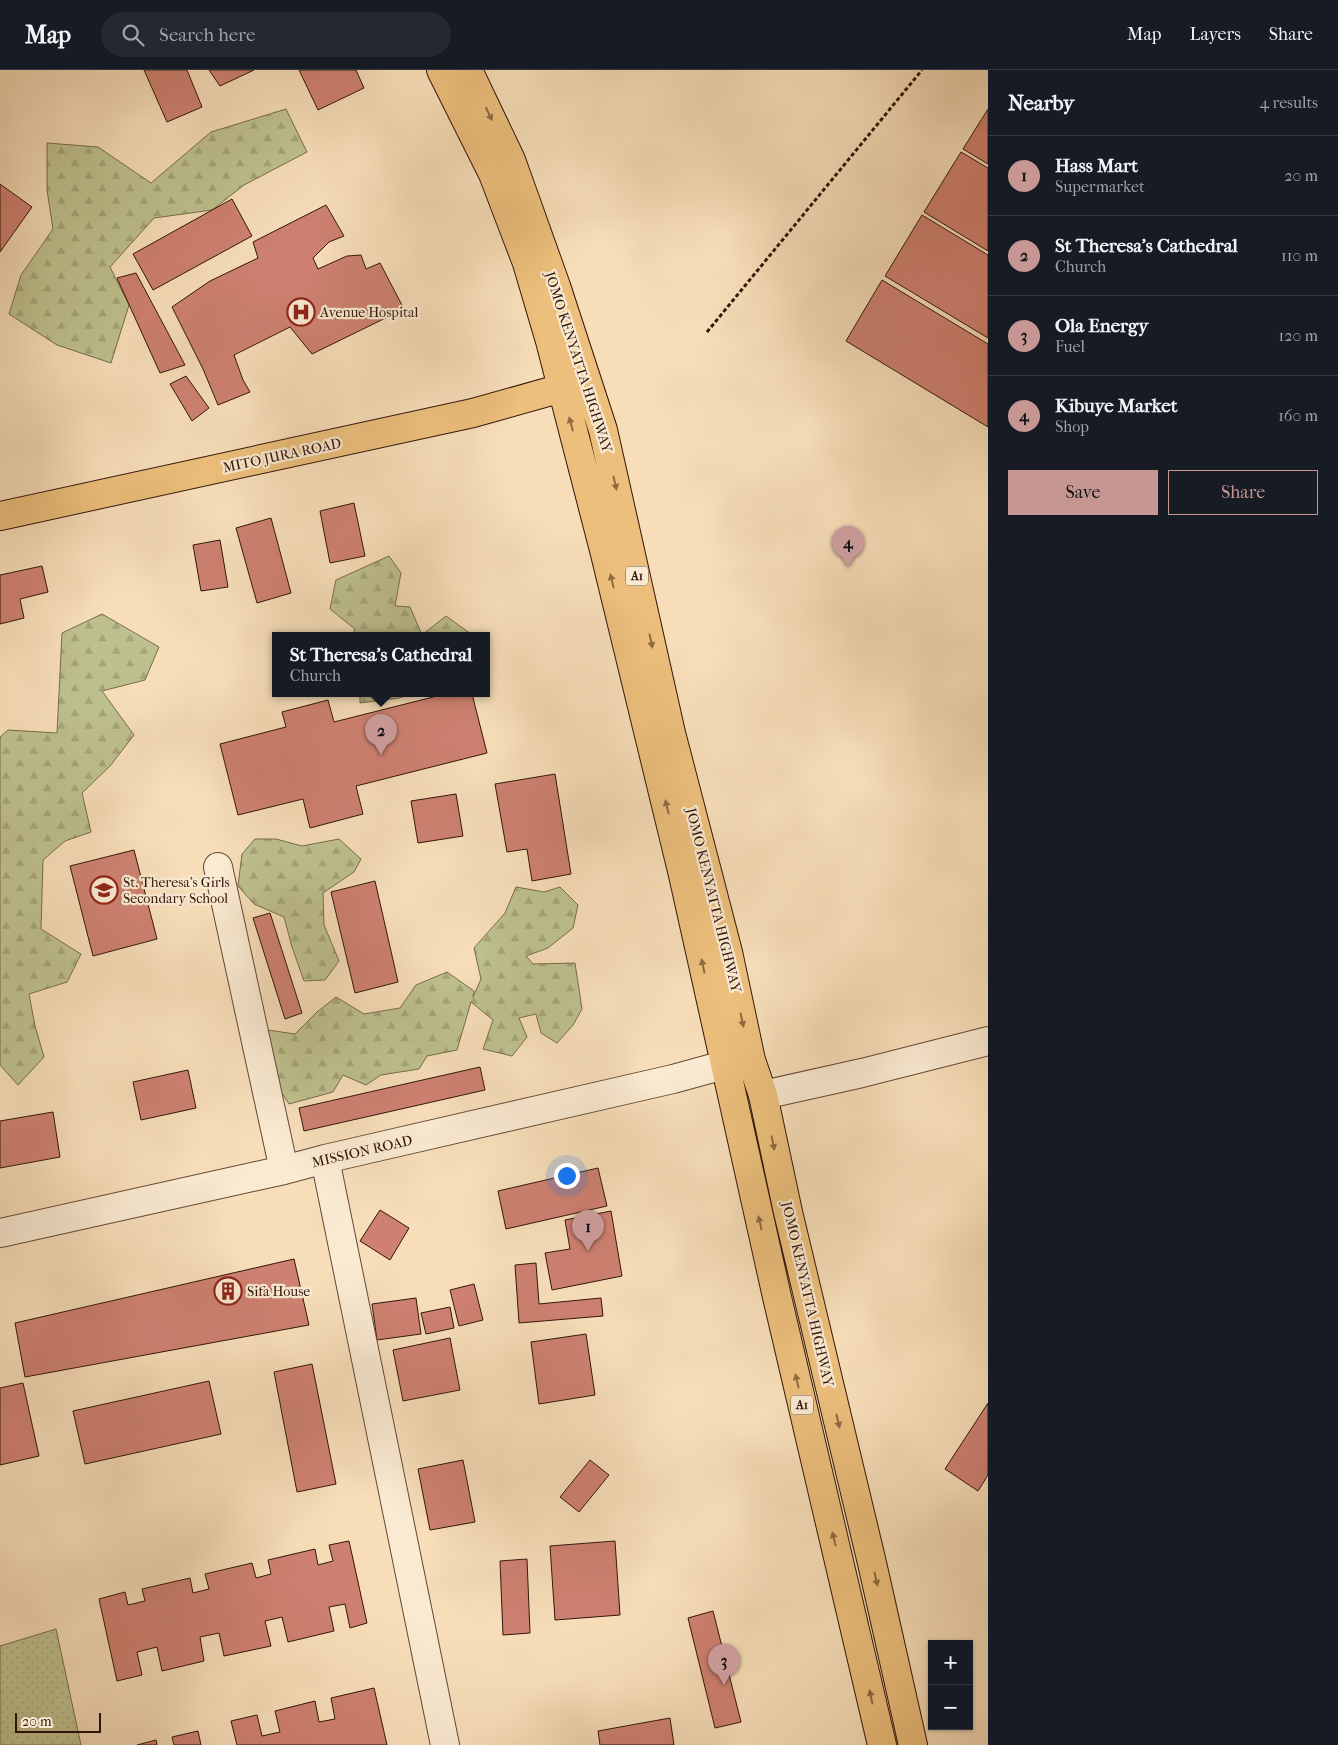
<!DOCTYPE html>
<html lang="en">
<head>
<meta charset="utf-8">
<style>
	:root { --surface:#171b24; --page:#242831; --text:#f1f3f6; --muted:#9ea1a6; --line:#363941; --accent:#c59692 }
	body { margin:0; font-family:"IM FELL French Canon",serif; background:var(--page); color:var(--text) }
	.controls { position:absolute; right:15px; bottom:15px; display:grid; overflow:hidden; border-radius:0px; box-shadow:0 1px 4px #0004 }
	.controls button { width:45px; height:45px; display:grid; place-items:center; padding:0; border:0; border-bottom:1px solid var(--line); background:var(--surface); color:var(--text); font:25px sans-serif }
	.scale { position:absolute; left:15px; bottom:12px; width:86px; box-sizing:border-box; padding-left:5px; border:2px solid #32150a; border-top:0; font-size:14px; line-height:18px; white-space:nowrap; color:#32150a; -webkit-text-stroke:4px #faead2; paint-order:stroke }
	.you { position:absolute; left:566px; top:1105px; width:18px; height:18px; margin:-12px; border:4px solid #fff; border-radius:50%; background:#1a73e8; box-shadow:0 0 0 8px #1a73e833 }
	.badge { display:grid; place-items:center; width:32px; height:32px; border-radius:50%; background:var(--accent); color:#111; font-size:16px; font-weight:700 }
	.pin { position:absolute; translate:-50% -41px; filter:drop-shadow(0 1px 2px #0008) }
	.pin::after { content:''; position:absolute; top:26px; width:18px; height:15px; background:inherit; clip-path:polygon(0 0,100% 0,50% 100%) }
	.popup { position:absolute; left:272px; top:562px; width:218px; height:65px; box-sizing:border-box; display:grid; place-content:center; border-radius:0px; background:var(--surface); filter:drop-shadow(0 1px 4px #0005); font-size:16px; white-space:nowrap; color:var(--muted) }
	.popup b { font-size:19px; color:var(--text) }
	.popup::after { content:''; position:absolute; left:50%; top:100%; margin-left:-10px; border:10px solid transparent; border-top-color:var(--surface) }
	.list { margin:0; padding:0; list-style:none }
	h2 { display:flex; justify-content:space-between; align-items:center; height:65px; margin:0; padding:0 20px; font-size:21px }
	h2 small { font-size:16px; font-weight:400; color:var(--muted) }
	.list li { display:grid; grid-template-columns:32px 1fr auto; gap:15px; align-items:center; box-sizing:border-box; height:80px; padding:0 20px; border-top:1px solid var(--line) }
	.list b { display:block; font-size:19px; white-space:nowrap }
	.list p { margin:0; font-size:16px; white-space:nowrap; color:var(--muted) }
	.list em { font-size:16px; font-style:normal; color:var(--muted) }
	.actions { display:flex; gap:10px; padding:15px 20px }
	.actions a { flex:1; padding:11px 0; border:1px solid var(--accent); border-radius:0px; text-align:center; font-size:18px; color:var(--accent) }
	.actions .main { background:var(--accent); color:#111 }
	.icon { flex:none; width:28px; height:28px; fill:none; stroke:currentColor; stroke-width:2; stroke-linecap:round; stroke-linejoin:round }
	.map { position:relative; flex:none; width:988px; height:1675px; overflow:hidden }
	header { display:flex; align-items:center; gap:30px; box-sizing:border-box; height:70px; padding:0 25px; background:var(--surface); border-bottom:1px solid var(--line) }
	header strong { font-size:24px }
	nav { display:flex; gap:28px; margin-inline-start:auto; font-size:18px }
	.search { width:350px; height:45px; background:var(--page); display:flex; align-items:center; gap:12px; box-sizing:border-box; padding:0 18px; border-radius:28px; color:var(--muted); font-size:19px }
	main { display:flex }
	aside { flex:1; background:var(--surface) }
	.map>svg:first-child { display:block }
</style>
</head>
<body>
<header>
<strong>Map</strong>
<div class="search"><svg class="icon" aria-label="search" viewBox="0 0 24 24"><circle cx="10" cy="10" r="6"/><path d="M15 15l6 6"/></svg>Search here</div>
<nav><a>Map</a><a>Layers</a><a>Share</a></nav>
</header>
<main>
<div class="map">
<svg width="988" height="1675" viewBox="0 0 988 1675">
	<defs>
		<pattern id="grass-dots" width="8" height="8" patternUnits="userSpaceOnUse" patternTransform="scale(1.25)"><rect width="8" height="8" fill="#bec18e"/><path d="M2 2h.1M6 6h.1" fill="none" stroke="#a4a579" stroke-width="1.8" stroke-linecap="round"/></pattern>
		<pattern id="forest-firs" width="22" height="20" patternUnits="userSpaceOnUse" patternTransform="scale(1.25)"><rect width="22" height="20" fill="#bec18e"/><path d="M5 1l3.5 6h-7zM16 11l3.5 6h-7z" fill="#a4a579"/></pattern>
	</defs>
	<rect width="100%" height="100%" fill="#f7deb9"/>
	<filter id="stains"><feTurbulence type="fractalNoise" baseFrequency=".004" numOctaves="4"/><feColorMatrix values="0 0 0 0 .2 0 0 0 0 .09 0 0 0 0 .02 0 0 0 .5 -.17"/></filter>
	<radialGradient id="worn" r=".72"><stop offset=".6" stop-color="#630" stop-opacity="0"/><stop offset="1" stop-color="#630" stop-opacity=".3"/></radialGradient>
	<path fill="url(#grass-dots)" stroke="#786b4c" d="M 56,1559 L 81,1675 L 0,1675 L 0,1576 Z"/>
	<path fill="url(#forest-firs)" stroke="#786b4c" d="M 286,39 L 307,82 L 244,115 L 212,140 L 154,148 L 110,197 L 129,235 L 111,293 L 57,275 L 9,244 L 21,205 L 53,159 L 47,120 L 47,73 L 98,77 L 151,113 L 211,62 Z
		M 389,486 L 401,503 L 395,536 L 410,537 L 422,565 L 446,546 L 471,564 L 473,566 L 352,566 L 355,559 L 330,539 L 336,510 Z
		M 102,544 L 159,577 L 145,610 L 102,621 L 134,665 L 110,696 L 82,723 L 91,762 L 65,771 L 43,790 L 41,859 L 81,884 L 67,912 L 29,924 L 35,956 L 44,987 L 18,1015 L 0,995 L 0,667 L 8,660 L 57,663 L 62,563 Z
		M 360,624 L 410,624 L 399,628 L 360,633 Z
		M 255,769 L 276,769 L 302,776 L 339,769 L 361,789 L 354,802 L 323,823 L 324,855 L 339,891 L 325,910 L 304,911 L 292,877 L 284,847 L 254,834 L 238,816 L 242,784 Z
		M 516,817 L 544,822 L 560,817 L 578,835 L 573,858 L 548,878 L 526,886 L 533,894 L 575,893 L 582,939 L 573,955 L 557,973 L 541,963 L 536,944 L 519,948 L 527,967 L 512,986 L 483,979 L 493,950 L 471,932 L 457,980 L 427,986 L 419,999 L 381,1005 L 366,1015 L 343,1005 L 333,1022 L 289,1034 L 276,1014 L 268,960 L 295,964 L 317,942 L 336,927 L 364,944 L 400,938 L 416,915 L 447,902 L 474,921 L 473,927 L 481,909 L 474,878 L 505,843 Z"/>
	<path fill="#ce8171" stroke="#32150a" d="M 144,0 L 187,0 L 202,37 L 167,52 Z
		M 209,0 L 254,0 L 220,16 Z
		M 299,0 L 356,0 L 364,18 L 318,40 Z
		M 988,39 L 988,94 L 963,79 Z
		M 961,82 L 988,98 L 988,181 L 924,142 Z
		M 0,114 L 32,137 L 0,182 Z
		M 232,129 L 252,166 L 153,220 L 133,184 Z
		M 326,135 L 344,166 L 329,172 L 313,188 L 318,199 L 347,186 L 361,185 L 366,199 L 380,193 L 404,239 L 312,284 L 290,257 L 234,285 L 243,310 L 250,322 L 218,335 L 203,299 L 172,237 L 210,211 L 258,188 L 253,172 Z
		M 922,145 L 988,185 L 988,268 L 885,206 Z
		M 136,203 L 185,295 L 160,303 L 117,208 Z
		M 882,210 L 988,274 L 988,357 L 846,271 Z
		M 186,306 L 209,338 L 192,351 L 170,314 Z
		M 354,433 L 365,486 L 330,493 L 320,441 Z
		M 271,448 L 291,523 L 257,533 L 236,458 Z
		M 220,470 L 228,517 L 201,521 L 193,475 Z
		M 42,496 L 48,522 L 20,529 L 24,548 L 0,554 L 0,505 Z
		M 445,624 L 472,624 L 487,683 L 356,716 L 363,744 L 310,758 L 303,729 L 238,745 L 220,674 L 286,657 L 282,642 L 328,630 L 334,652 Z
		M 555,704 L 571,804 L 532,811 L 527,779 L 507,782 L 495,714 Z
		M 456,724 L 463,766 L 418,773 L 411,731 Z
		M 134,780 L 157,869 L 93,886 L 70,796 Z
		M 375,811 L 398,912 L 355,923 L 331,822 Z
		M 270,843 L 302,943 L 285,949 L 253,848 Z
		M 480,997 L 485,1020 L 304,1061 L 299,1038 Z
		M 188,1000 L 196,1038 L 141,1050 L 133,1012 Z
		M 53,1042 L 60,1087 L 0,1098 L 0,1051 Z
		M 598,1098 L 607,1136 L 506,1159 L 498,1121 Z
		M 380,1140 L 409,1158 L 390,1190 L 360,1171 Z
		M 611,1141 L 622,1206 L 552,1220 L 545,1183 L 570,1179 L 565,1150 Z
		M 294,1189 L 309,1255 L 25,1307 L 15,1253 Z
		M 536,1193 L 539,1234 L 601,1228 L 603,1246 L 519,1253 L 515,1195 Z
		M 474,1214 L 483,1250 L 459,1256 L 450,1220 Z
		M 416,1228 L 421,1264 L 377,1270 L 372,1234 Z
		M 450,1237 L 454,1258 L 426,1264 L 421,1243 Z
		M 586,1264 L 595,1325 L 539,1334 L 531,1272 Z
		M 450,1268 L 460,1320 L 403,1331 L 393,1280 Z
		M 312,1294 L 336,1414 L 297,1422 L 274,1302 Z
		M 209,1311 L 221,1364 L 85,1394 L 73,1341 Z
		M 23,1313 L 39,1386 L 0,1395 L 0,1318 Z
		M 988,1333 L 988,1405 L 978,1421 L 945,1399 Z
		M 463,1390 L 475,1452 L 430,1460 L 418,1399 Z
		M 590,1390 L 609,1405 L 579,1442 L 560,1427 Z
		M 349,1471 L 367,1553 L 350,1558 L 345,1534 L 329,1537 L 334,1561 L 288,1572 L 282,1547 L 265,1551 L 271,1576 L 224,1586 L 219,1563 L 200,1567 L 204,1591 L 162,1601 L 157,1577 L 137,1582 L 142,1605 L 117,1611 L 99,1529 L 125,1522 L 128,1535 L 145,1531 L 142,1519 L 190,1508 L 193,1523 L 209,1519 L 205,1504 L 252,1493 L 256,1508 L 271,1504 L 268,1490 L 315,1479 L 318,1495 L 333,1491 L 329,1475 Z
		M 615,1471 L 620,1545 L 555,1550 L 550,1476 Z
		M 527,1489 L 530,1563 L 503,1565 L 500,1491 Z
		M 713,1541 L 741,1652 L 715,1658 L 688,1548 Z
		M 374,1618 L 387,1675 L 237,1675 L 231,1651 L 257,1645 L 262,1666 L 280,1662 L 275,1641 L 315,1631 L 319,1652 L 335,1649 L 331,1628 Z
		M 670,1648 L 674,1675 L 600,1675 L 598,1661 Z
		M 198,1661 L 201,1675 L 174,1675 L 172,1667 Z
		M 156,1670 L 157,1675 L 137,1675 Z"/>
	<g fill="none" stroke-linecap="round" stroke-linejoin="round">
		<g stroke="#634736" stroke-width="30">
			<path id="minor" d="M 218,797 L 284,1100
				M 763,1025 L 862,1003 L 988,971
				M 325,1089 L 445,1675
				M 0,1163 L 284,1100 L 325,1089 L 673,1009 L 724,995 L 749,991"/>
		</g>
		<g stroke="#32150a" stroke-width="30">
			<path id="major" d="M 0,446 L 473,343 L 562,318"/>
		</g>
		<g stroke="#32150a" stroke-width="30">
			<path id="highway" d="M 441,0 L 493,104 L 527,193 L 550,271 L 605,484 L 683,805 L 777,1227 L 882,1675
				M 468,0 L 511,90 L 556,216 L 603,360 L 671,663 L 728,882 L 751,990 L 763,1025 L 788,1142 L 872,1493 L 913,1675"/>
		</g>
		<path stroke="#32150a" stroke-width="3" stroke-dasharray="4 2.5" stroke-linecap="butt" d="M 707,262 L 922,0"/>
		<use href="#minor" stroke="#faead2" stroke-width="28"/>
		<use href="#major" stroke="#ecbf7c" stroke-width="28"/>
		<use href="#highway" stroke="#ecbf7c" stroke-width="28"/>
	</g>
	<defs><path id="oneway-solid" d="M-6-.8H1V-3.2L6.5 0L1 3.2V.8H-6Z" transform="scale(1.25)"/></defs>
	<g fill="#8f6a43">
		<use href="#oneway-solid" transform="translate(489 44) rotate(65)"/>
		<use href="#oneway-solid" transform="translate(571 354) rotate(-105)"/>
		<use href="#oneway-solid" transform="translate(615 413) rotate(77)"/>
		<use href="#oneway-solid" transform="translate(612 511) rotate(-104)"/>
		<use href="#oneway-solid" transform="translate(651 571) rotate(78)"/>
		<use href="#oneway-solid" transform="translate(667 737) rotate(-104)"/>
		<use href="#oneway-solid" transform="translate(703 896) rotate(-102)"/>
		<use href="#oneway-solid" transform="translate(742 950) rotate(78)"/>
		<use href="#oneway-solid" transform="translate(773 1073) rotate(78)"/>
		<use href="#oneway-solid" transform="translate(760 1153) rotate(-103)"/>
		<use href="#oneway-solid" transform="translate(797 1311) rotate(-103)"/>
		<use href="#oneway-solid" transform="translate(838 1351) rotate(77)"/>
		<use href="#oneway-solid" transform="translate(834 1469) rotate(-103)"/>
		<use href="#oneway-solid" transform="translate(876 1509) rotate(77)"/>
		<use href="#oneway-solid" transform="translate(871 1627) rotate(-102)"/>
	</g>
	<defs>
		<g id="hospital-ring" transform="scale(1.4375)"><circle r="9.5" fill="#faead2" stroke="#8f2418" stroke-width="1.5"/><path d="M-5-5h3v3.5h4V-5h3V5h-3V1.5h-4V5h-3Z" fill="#8f2418"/></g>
		<g id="school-ring" transform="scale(1.4375)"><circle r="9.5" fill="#faead2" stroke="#8f2418" stroke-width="1.5"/><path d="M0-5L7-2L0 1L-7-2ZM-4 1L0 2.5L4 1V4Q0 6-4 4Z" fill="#8f2418"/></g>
		<g id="building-ring" transform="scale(1.4375)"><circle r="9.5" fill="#faead2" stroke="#8f2418" stroke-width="1.5"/><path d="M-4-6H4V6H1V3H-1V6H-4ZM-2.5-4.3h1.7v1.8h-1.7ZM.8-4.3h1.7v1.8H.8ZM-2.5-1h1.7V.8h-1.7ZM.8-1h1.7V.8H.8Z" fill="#8f2418"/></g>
	</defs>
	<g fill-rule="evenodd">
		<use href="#hospital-ring" x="301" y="242"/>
		<use href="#school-ring" x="104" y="820"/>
		<use href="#building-ring" x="228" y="1221"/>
	</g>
	<g text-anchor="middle" stroke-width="4.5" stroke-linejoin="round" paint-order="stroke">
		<g fill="#faead2" stroke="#6e5546" stroke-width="1">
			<rect x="626" y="496.5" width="22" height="19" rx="4"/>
			<rect x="791" y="1325.5" width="22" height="19" rx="4"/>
		</g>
		<g font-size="12" font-weight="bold" fill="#32150a">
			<text x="637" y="510">A1</text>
			<text x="802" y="1339">A1</text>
		</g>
		<g font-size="14" fill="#32150a" stroke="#faead2" text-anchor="start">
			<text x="320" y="247">Avenue Hospital</text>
			<text x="123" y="817">St. Theresa's Girls<tspan x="123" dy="16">Secondary School</tspan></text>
			<text x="247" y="1226">Sifa House</text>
		</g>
		<g font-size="14" fill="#32150a" stroke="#faead2">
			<text transform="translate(579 292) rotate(72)" y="5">JOMO KENYATTA HIGHWAY</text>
			<text transform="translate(282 385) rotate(-12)" y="5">MITO JURA ROAD</text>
			<text transform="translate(714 830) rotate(76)" y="5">JOMO KENYATTA HIGHWAY</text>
			<text transform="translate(362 1081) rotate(-13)" y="5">MISSION ROAD</text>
			<text transform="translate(808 1224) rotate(77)" y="5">JOMO KENYATTA HIGHWAY</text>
		</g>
	</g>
	<rect width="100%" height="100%" filter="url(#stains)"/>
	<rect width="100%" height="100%" fill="url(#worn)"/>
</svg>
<div class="controls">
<button>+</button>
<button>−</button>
</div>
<div class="scale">20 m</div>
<div class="you"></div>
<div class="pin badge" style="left:588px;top:1181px">1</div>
<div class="pin badge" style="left:381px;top:685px">2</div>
<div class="popup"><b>St Theresa's Cathedral</b>Church</div>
<div class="pin badge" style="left:724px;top:1615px">3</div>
<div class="pin badge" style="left:848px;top:497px">4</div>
</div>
<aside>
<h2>Nearby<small>4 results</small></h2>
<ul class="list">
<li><span class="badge">1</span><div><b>Hass Mart</b><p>Supermarket</p></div><em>20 m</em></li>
<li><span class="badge">2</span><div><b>St Theresa's Cathedral</b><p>Church</p></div><em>110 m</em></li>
<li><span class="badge">3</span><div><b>Ola Energy</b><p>Fuel</p></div><em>120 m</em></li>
<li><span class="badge">4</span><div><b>Kibuye Market</b><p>Shop</p></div><em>160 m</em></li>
</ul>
<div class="actions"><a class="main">Save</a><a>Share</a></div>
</aside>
</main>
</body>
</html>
